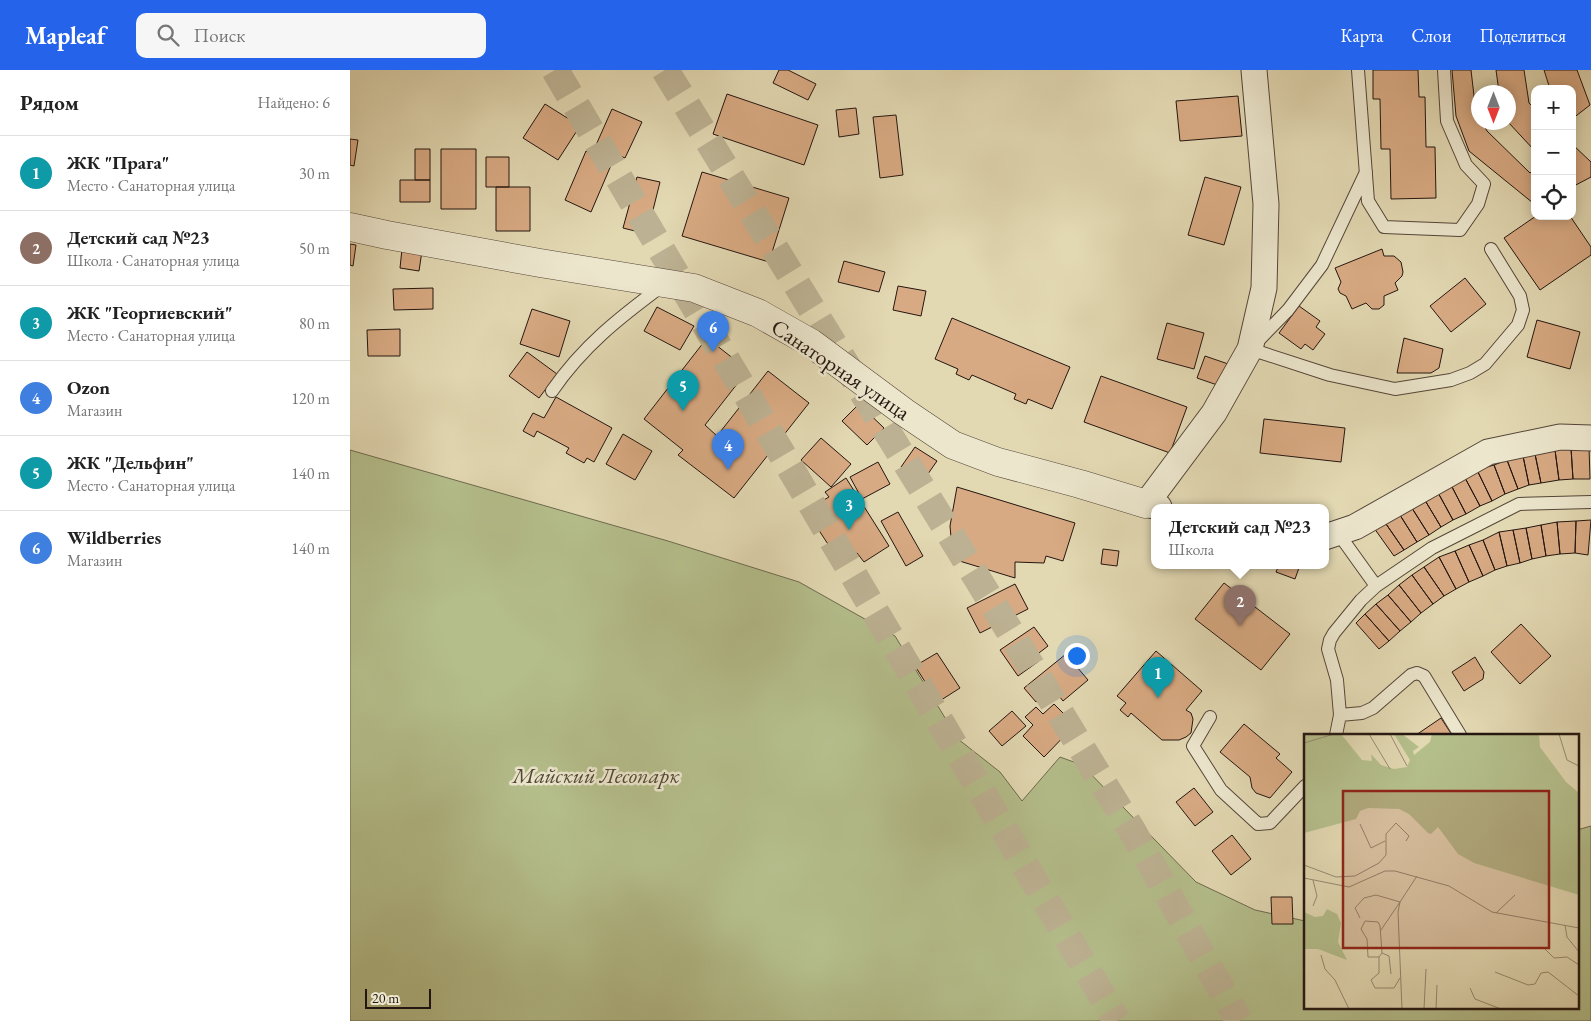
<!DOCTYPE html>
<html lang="ru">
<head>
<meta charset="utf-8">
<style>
	:root { --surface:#fff; --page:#f6f6f6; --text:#222; --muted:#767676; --line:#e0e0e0; --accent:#2563eb }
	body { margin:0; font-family:"EB Garamond",serif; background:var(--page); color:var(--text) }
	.controls { position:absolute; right:15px; top:15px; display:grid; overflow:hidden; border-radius:10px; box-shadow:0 2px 12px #0003 }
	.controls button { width:45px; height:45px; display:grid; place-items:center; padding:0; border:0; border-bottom:1px solid var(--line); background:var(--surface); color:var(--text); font:25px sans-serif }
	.compass { position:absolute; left:1121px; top:15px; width:45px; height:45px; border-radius:50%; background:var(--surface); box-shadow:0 2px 12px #0003; rotate:180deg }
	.scale { position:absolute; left:15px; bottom:12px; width:66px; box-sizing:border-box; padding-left:5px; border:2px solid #241610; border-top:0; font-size:14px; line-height:18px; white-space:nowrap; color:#241610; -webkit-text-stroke:4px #ece6cd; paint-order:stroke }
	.you { position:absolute; left:726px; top:585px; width:18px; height:18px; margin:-12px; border:4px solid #fff; border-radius:50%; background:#1a73e8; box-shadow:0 0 0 8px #1a73e833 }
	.badge { display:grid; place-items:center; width:32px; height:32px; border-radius:50%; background:var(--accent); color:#fff; font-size:16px; font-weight:700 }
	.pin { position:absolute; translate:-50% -41px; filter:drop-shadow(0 1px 2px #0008) }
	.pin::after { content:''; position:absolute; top:26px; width:18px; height:15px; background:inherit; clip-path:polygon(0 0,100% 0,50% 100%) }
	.popup { position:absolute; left:801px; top:434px; width:178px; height:65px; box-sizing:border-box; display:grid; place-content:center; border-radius:10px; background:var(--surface); filter:drop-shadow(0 1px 4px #0005); font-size:16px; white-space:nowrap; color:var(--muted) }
	.popup b { font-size:19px; color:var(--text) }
	.popup::after { content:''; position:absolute; left:50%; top:100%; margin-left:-10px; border:10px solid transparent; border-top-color:var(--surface) }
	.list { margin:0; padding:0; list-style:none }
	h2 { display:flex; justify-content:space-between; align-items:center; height:65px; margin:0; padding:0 20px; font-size:21px }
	h2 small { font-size:16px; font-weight:400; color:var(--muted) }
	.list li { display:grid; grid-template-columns:32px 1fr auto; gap:15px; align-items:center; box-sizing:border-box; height:75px; padding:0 20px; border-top:1px solid var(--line) }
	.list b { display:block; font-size:19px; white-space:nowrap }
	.list p { margin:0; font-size:16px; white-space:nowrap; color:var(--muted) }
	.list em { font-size:16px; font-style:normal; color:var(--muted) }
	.icon { flex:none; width:28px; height:28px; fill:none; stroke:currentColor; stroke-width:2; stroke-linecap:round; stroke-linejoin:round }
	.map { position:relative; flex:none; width:1241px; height:951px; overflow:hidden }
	header { display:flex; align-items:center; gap:30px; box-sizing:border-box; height:70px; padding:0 25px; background:var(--accent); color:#fff }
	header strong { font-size:24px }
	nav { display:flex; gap:28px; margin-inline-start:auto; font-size:18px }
	.search { width:350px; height:45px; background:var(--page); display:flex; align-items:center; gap:12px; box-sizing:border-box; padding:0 18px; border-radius:10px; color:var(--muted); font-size:19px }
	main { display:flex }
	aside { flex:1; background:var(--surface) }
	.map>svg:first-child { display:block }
</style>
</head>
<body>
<header>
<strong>Mapleaf</strong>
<div class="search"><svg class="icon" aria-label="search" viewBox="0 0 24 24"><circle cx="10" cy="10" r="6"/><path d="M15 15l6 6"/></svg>Поиск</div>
<nav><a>Карта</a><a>Слои</a><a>Поделиться</a></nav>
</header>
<main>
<aside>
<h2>Рядом<small>Найдено: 6</small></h2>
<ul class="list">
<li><span class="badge" style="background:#0f9aa8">1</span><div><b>ЖК &quot;Прага&quot;</b><p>Место · Санаторная улица</p></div><em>30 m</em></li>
<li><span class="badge" style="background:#8d6e63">2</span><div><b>Детский сад №23</b><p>Школа · Санаторная улица</p></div><em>50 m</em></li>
<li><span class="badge" style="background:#0f9aa8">3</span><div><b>ЖК &quot;Георгиевский&quot;</b><p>Место · Санаторная улица</p></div><em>80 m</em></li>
<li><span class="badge" style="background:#3f7fe0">4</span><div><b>Ozon</b><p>Магазин</p></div><em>120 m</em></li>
<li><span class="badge" style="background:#0f9aa8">5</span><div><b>ЖК &quot;Дельфин&quot;</b><p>Место · Санаторная улица</p></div><em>140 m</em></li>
<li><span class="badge" style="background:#3f7fe0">6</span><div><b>Wildberries</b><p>Магазин</p></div><em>140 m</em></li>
</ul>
</aside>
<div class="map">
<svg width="1241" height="951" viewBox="0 0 1241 951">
	<rect width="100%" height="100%" fill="#e2d8b2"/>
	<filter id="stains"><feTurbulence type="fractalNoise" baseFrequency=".004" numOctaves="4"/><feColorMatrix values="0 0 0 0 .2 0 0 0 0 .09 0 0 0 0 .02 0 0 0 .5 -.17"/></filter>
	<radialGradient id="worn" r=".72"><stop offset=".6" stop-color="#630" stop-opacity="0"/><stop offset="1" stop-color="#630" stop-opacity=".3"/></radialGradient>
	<path fill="#b4be8b" stroke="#6c6a4e" d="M 0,380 L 318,471 L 449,512 L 545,566 L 608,669 L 650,702 L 672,731 L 710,687 L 732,695 L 846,812 L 905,840 L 955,851 L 955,937 L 1227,937 L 1227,760 L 1241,756 L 1241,951 L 0,951 Z"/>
	<path fill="#d8aa83" stroke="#241610" d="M 429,0 L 438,0 L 466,14 L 458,30 L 423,13 Z
		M 1023,0 L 1068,0 L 1069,27 L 1075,27 L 1076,77 L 1085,77 L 1086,128 L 1041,129 L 1040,79 L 1031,79 L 1030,29 L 1023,29 Z
		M 1102,0 L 1121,0 L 1126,43 L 1128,47 L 1128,52 L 1132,52 L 1137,61 L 1180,103 L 1185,99 L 1185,133 L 1183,133 L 1119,81 L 1106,46 Z
		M 1146,0 L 1174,0 L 1179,33 L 1185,39 L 1185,81 L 1158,52 L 1158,22 L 1149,22 Z
		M 1194,0 L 1227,0 L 1240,35 L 1222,49 L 1222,19 L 1200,19 Z
		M 377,24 L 468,55 L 454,95 L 363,64 Z
		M 888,26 L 892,66 L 830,71 L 826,31 Z
		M 195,34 L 230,56 L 208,90 L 173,68 Z
		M 506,38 L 509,64 L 489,67 L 486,40 Z
		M 262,39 L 292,52 L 275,88 L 246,75 Z
		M 546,45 L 553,105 L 530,108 L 523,47 Z
		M 0,69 L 8,70 L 4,96 L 0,95 Z
		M 1222,74 L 1241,92 L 1241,107 L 1222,117 Z
		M 65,79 L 80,79 L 80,110 L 65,110 Z
		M 91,79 L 126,79 L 126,139 L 91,139 Z
		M 236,81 L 262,93 L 241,142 L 215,130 Z
		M 136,87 L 159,87 L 159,117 L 136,117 Z
		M 352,102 L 439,128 L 419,192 L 332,166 Z
		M 287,107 L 310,112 L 297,164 L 273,158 Z
		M 855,107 L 891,117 L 874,175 L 838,165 Z
		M 50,110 L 80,110 L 80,132 L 50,132 Z
		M 146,117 L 180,117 L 180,161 L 146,161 Z
		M 1186,146 L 1220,146 L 1241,177 L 1241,185 L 1190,220 L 1154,168 Z
		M 0,174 L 6,175 L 3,196 L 0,195 Z
		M 52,179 L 72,181 L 69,201 L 50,198 Z
		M 1032,179 L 1034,186 L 1044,186 L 1051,192 L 1053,202 L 1052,206 L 1045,213 L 1048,220 L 1034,226 L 1034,235 L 1029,239 L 1022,239 L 1016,233 L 1002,239 L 996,226 L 990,223 L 988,219 L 991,212 L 985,198 Z
		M 494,191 L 535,202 L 529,222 L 488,212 Z
		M 1115,208 L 1136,234 L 1101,262 L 1080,236 Z
		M 548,216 L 576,221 L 571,246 L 543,240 Z
		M 83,218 L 83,239 L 44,240 L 43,219 Z
		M 949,236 L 970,251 L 966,257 L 975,264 L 963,280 L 955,274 L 951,279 L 929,263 Z
		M 307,237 L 344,256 L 330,280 L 294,261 Z
		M 182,239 L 220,251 L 209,287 L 170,274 Z
		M 602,248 L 720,297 L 702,339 L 678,329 L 676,334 L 664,329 L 666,324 L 622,305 L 619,310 L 606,304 L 608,299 L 585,289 Z
		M 1187,250 L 1230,262 L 1220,299 L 1177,287 Z
		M 817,253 L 854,263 L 844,299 L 807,289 Z
		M 50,259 L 50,286 L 18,286 L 17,260 Z
		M 357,268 L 398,300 L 355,355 L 367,366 L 418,301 L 459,333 L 384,428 L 328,385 L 333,380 L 294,349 Z
		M 1054,268 L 1093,279 L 1089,298 L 1081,303 L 1047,303 Z
		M 177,282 L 207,304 L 189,328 L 159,306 Z
		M 855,286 L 884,296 L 876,318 L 847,308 Z
		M 751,306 L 837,337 L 820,383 L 734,352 Z
		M 206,327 L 262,358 L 244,392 L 237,388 L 234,393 L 216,383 L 219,378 L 187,361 L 184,367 L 173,361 L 183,343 L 194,348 Z
		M 509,334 L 534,358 L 517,375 L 492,351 Z
		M 914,349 L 995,358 L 991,392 L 910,383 Z
		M 273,364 L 302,381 L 285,410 L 256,394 Z
		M 471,368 L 501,394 L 481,417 L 451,390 Z
		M 565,377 L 587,391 L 573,411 L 551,397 Z
		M 1239,377 L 1240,409 L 1223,409 L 1221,378 Z
		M 1221,378 L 1223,409 L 1209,410 L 1205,380 Z
		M 1205,380 L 1209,410 L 1191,413 L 1185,384 Z
		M 1185,384 L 1191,413 L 1179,415 L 1173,386 Z
		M 1173,386 L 1179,415 L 1168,419 L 1157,390 Z
		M 1157,390 L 1168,419 L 1155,424 L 1144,395 Z
		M 528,392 L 540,414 L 512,429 L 500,407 Z
		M 1144,395 L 1155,424 L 1142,431 L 1127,400 Z
		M 1127,400 L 1142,431 L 1130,436 L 1114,406 Z
		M 1114,406 L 1130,436 L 1116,444 L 1100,413 Z
		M 496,408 L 539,476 L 514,492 L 507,483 L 498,489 L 493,481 L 485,485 L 459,445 L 468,439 L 465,435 L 479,427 L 475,422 Z
		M 1100,413 L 1116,444 L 1103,450 L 1086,419 Z
		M 607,417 L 725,453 L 713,491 L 696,486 L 694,493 L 665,492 L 665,508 L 603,489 L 600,456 Z
		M 1086,419 L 1103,450 L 1091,457 L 1073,427 Z
		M 1073,427 L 1091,457 L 1079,465 L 1060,435 Z
		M 1060,435 L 1079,465 L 1067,472 L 1048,442 Z
		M 548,442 L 573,486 L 556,496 L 531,451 Z
		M 1048,442 L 1067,472 L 1054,480 L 1034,451 Z
		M 1241,450 L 1238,485 L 1225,483 L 1226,451 Z
		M 1034,451 L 1054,480 L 1044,486 L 1024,458 Z
		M 1226,451 L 1225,483 L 1210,484 L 1207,452 Z
		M 1207,452 L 1210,484 L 1196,486 L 1191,455 Z
		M 1191,455 L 1196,486 L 1182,489 L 1176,458 Z
		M 1176,458 L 1182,489 L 1170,493 L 1163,460 Z
		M 1163,460 L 1170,493 L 1157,496 L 1149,462 Z
		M 1149,462 L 1157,496 L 1145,500 L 1133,470 Z
		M 1133,470 L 1145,500 L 1133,506 L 1119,475 Z
		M 1119,475 L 1133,506 L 1119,512 L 1105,481 Z
		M 753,479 L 769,481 L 767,496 L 751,494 Z
		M 1105,481 L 1119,512 L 1106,519 L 1089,487 Z
		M 1089,487 L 1106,519 L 1094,526 L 1074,497 Z
		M 929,495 L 950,495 L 945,509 L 926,502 Z
		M 1074,497 L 1094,526 L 1083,534 L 1062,505 Z
		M 1062,505 L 1083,534 L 1071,543 L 1049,515 Z
		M 874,513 L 940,564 L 911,600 L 845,549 Z
		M 665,514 L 678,539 L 630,563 L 617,538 Z
		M 1049,515 L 1071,543 L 1061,552 L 1038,525 Z
		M 1038,525 L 1061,552 L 1050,561 L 1026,534 Z
		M 1026,534 L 1050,561 L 1039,571 L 1015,544 Z
		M 1015,544 L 1039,571 L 1029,579 L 1006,553 Z
		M 1171,554 L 1201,586 L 1170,614 L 1141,582 Z
		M 684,557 L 698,576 L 685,586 L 689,591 L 668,606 L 650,580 Z
		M 806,581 L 852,621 L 836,640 L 841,643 L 843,649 L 841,663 L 836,667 L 829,670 L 812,670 L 781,643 L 778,647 L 770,640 L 776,633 L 767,626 Z
		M 587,583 L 610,618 L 588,632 L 565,596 Z
		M 716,584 L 738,610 L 713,631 L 703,618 L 686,632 L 674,618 Z
		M 1125,587 L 1134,602 L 1133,609 L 1114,621 L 1102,602 Z
		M 704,634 L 725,655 L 694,687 L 673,666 L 683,655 L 675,647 L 686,637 L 693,644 Z
		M 662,641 L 676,656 L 652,676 L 639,661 Z
		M 1091,648 L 1102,665 L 1066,665 Z
		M 894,654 L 930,684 L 926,688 L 942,702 L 920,728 L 906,723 L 902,718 L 900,707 L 870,682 Z
		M 844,718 L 863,742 L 845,756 L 826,732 Z
		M 882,765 L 901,789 L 881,805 L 862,781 Z
		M 921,827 L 942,827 L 943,854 L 922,854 Z"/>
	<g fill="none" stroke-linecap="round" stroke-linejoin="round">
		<path stroke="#bcb192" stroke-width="28" stroke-dasharray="28 14" stroke-linecap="butt" d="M 205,0 L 767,951
			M 315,0 L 783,762 L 889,951"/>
		<g stroke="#544638" stroke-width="14">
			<path id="service" d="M 1008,0 L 1018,131 L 1034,157 L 1110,160 L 1128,134 L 1134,114 L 1116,95 L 1097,51 L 1094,0
				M 1016,102 L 972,195 L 938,240 L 900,279 L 980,305 L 1045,319 L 1101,310 L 1120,303 L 1135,294 L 1168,255 L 1173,240 L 1170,226 L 1141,179
				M 202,321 C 233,276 269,248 312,216
				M 988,463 L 1026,516
				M 990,645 L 1012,643 L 1023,638 L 1061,605 L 1067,603 L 1074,606 L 1110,665
				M 860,647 L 843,676 L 871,720 L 908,754 L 920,753 L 955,716
				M 986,665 L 990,645 L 987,610 L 978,579 L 980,570 L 984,563 L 1011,530 L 1026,516 L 1082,478 L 1169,434 L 1241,432"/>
		</g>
		<g stroke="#544638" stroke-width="27">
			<path id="minor" d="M 809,437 L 796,434 L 864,343 L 900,279 L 914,218 L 916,134 L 904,0
				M 975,467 L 1005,457 L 1138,382 L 1210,367 L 1241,368"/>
		</g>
		<g stroke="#544638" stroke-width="29">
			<path id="tertiary" d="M 0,157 L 37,165 L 190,193 L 344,218 L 408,243 L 461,273 L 554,342 L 603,375 L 648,392 L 730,414 L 796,434"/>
		</g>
		<use href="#service" stroke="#ece6cd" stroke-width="12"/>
		<use href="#minor" stroke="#ece6cd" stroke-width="25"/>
		<use href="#tertiary" stroke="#ece6cd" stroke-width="28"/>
	</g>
	<g text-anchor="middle" stroke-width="5" stroke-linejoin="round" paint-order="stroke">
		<g font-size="22" fill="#241610" stroke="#ece6cd">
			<text transform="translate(491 299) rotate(34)" y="8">Санаторная улица</text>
		</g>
		<g font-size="22" font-style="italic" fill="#4f4835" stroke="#ece6cd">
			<text x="246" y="713">Майский Лесопарк</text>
		</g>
	</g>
	<g transform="translate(954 664)">
		<rect width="275" height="275" fill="#e2d8b2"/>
		<path d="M 0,0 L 37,0 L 58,26 L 68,27 L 67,20 L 77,31 L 90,35 L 103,33 L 106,26 L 90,0 L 98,0 L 115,13 L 109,17 L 110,21 L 126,8 L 128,0 L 235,0 L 236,13 L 262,48 L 275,59 L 275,161 L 170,129 L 154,120 L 134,93 L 127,100 L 124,99 L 105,80 L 95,75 L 64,74 L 56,77 L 52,85 L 0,99 ZM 23,175 L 33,180 L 37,189 L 34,208 L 43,226 L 14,215 L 0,215 L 0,178 L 11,183 L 19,182 Z" fill="#b4be8b"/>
		<path fill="none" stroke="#968a71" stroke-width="1" d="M 65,0 L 86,35M 86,0 L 103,32M 255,0 L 263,26 L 275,32M 0,9 L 30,0M 56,90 L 67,114 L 81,107M 0,131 L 32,143 L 51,142 L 75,129 L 82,121 L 82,100 L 92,89 L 105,102 L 102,107M 0,144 L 45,153 L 81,137 L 91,137 L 145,152 L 188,178 L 275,194M 9,172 L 13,162 L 9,146M 192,179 L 211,161M 56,184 L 51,174 L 60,164 L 72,161 L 96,168 L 77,196M 61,187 L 74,188 L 76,192 L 78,219 L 75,223 L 64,223 L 63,205 L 57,195 ZM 261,191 L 263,203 L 275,218M 240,214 L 250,224 L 263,223 L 275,231M 78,219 L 85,222 L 87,240M 17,221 L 21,235 L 31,246 L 45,275M 75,223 L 75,239 L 67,246 L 71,254 L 90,254 L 96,244M 191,238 L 224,251 L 231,250 L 237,239 L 244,238 L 275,262M 166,254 L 171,265 L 197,275M 98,275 L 94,178 L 96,168 L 113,142M 120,275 L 122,235M 132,275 L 133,251"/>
		<path fill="#8f2418" fill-opacity="0.15" stroke="#8f2418" stroke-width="2.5" d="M 39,57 L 245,57 L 245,214 L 39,214 Z"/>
		<rect width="275" height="275" fill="none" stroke="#241610" stroke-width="2.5"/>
	</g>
	<rect width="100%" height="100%" filter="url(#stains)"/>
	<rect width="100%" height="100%" fill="url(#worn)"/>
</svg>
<div class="controls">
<button>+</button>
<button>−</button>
<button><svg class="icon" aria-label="locate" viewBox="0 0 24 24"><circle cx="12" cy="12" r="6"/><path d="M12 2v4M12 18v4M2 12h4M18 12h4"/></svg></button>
</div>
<svg class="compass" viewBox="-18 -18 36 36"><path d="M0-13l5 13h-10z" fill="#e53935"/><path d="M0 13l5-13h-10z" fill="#767676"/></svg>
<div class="scale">20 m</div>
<div class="you"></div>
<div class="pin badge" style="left:808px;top:628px;background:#0f9aa8">1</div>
<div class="pin badge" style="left:890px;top:556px;background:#8d6e63">2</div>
<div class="popup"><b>Детский сад №23</b>Школа</div>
<div class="pin badge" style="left:499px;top:460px;background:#0f9aa8">3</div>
<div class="pin badge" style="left:378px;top:400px;background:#3f7fe0">4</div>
<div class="pin badge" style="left:333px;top:341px;background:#0f9aa8">5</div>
<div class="pin badge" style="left:363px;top:282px;background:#3f7fe0">6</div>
</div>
</main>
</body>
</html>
